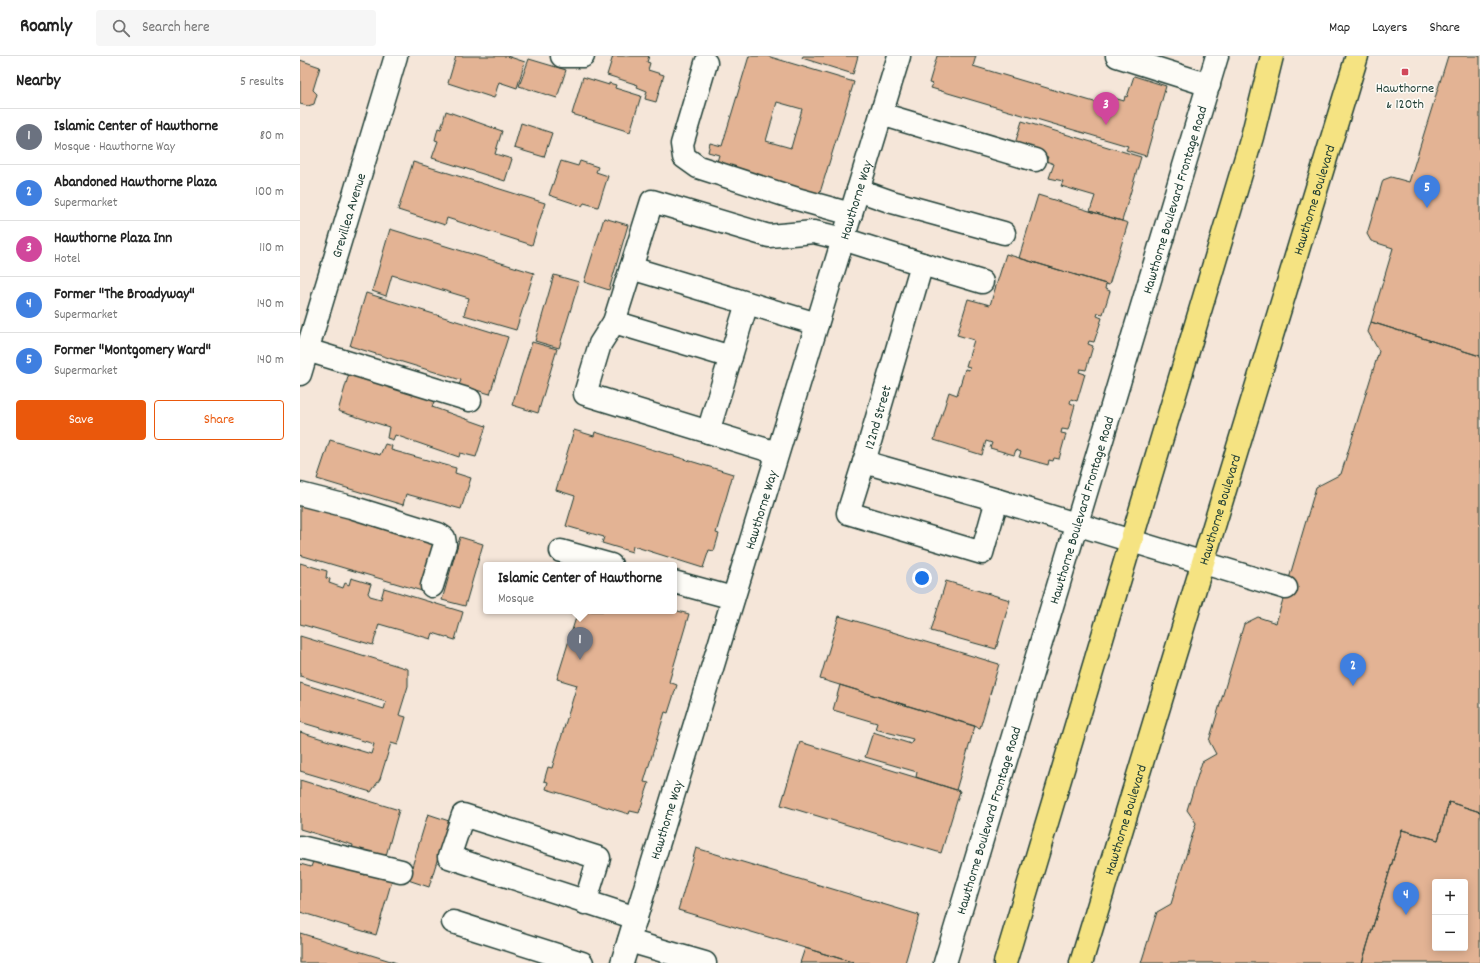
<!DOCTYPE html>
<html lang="en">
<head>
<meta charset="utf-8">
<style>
	:root { --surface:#fff; --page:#f6f6f6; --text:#222; --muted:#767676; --line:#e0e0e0; --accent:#ea580c }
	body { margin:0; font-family:Dekko,sans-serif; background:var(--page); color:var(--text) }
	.controls { position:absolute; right:12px; bottom:12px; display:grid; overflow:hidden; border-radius:4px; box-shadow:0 2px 10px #0003 }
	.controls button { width:36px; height:36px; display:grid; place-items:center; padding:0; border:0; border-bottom:1px solid var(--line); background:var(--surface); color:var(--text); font:20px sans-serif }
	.you { position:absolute; left:622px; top:522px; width:14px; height:14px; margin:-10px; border:3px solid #fff; border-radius:50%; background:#1a73e8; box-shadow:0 0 0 6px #1a73e833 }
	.badge { display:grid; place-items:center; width:26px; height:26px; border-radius:50%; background:var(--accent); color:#fff; font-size:13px; font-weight:700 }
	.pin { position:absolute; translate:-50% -33px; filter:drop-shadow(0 1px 2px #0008) }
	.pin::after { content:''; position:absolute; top:21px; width:14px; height:12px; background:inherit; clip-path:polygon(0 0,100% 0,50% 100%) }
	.popup { position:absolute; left:183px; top:506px; width:194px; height:52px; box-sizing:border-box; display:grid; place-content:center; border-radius:4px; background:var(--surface); filter:drop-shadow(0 1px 3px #0005); font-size:13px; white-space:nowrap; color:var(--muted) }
	.popup b { font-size:15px; color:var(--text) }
	.popup::after { content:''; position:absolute; left:50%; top:100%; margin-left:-8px; border:8px solid transparent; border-top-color:var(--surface) }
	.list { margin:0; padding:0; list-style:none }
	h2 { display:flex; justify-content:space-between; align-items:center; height:52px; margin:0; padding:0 16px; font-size:17px }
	h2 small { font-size:13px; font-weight:400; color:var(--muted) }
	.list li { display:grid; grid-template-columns:26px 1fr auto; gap:12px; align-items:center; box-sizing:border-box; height:56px; padding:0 16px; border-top:1px solid var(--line) }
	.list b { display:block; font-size:15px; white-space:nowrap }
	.list p { margin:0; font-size:13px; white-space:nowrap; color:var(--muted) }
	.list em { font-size:13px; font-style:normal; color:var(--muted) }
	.actions { display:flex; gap:8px; padding:12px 16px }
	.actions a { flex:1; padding:9px 0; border:1px solid var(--accent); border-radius:4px; text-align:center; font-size:14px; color:var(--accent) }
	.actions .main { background:var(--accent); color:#fff }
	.icon { flex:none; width:22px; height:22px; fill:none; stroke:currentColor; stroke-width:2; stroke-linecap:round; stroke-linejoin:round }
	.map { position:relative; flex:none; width:1180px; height:907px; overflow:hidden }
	header { display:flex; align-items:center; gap:24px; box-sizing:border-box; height:56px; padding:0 20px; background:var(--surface); border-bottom:1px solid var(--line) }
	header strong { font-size:19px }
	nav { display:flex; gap:22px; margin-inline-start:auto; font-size:14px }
	.search { width:280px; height:36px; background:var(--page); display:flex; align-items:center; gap:10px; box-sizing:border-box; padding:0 14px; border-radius:4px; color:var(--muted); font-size:15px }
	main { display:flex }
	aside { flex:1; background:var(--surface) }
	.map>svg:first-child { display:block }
</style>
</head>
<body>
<header>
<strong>Roamly</strong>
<div class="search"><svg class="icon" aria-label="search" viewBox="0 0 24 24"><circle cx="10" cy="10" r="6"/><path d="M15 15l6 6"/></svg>Search here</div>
<nav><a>Map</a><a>Layers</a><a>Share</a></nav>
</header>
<main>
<aside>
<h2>Nearby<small>5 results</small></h2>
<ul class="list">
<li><span class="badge" style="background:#6b7280">1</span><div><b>Islamic Center of Hawthorne</b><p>Mosque · Hawthorne Way</p></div><em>80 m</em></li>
<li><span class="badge" style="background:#3f7fe0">2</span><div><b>Abandoned Hawthorne Plaza</b><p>Supermarket</p></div><em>100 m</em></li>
<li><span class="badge" style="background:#d1479c">3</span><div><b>Hawthorne Plaza Inn</b><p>Hotel</p></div><em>110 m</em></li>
<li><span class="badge" style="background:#3f7fe0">4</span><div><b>Former &quot;The Broadyway&quot;</b><p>Supermarket</p></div><em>140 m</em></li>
<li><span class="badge" style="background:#3f7fe0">5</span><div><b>Former &quot;Montgomery Ward&quot;</b><p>Supermarket</p></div><em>140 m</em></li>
</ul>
<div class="actions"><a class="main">Save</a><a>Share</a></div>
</aside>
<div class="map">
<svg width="1180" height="907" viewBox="0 0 1180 907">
	<rect width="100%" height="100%" fill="#f5e6d9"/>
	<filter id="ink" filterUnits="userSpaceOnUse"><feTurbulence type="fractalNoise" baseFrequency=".025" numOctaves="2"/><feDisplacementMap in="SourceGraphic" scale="8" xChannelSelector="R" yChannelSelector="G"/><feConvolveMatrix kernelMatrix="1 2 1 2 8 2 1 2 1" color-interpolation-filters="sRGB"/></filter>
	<g filter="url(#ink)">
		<path fill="#e3b394" stroke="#1f3d34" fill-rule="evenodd" d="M 156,0 L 207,0 L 225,6 L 217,32 L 199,26 L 194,42 L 148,27 Z
			M 313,0 L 349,0 L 347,6 L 350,7 L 348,14 L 364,19 L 356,46 L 345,43 L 347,35 L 337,31 L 338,29 L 307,19 Z
			M 449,0 L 467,0 L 554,26 L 518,143 L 415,112 L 419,99 L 408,96 L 410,87 L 422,90 ZM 477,46 L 502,53 L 491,92 L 466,85 Z
			M 503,0 L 558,0 L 553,18 L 502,2 Z
			M 637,0 L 676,0 L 673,10 L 801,48 L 804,39 L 824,45 L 825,40 L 827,41 L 834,20 L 866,30 L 846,100 L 826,94 L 828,90 L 631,32 L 633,28 L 629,27 Z
			M 1148,0 L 1180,0 L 1180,300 L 1071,266 L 1093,192 L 1071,185 L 1067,178 L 1083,124 L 1091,121 L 1109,126 Z
			M 229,3 L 266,14 L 257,42 L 219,30 Z
			M 0,4 L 20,11 L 13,34 L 17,38 L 14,48 L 8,50 L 0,48 Z
			M 283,21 L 309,29 L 309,27 L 316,29 L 315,32 L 341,40 L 330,76 L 272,58 Z
			M 146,55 L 202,75 L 195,98 L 212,103 L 205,125 L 132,102 L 138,85 L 135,84 L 138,72 L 141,73 Z
			M 722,65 L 841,101 L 822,165 L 790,155 L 795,140 L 761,130 L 763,125 L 749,122 L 754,108 L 746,105 L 748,101 L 714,91 Z
			M 221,67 L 252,77 L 244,101 L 214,92 Z
			M 261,105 L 278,110 L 280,105 L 298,111 L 296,116 L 308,120 L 298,151 L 284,147 L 282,150 L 249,139 Z
			M 113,106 L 245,147 L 232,189 L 147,162 L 145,169 L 98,154 Z
			M 738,139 L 828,167 L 809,229 L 719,202 Z
			M 304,162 L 328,169 L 309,234 L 284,226 Z
			M 90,173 L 234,217 L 216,274 L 164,259 L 169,242 L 92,219 L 86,240 L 72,235 Z
			M 706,198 L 806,228 L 805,233 L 810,235 L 803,258 L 798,257 L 797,260 L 802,262 L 794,286 L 789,285 L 788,288 L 793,290 L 786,314 L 780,313 L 779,316 L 785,318 L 777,345 L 771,343 L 770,347 L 775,349 L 768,374 L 762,373 L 761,377 L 766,378 L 759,403 L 754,402 L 753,405 L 749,404 L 748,409 L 719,401 L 721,396 L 716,394 L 714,399 L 690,392 L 692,387 L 686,385 L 682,399 L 634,384 L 649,336 L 657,339 L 665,313 L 669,314 L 670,311 L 666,310 L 674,284 L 657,279 L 668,243 L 690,249 Z
			M 254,219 L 279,226 L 259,292 L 235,285 Z
			M 66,237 L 208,281 L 190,338 L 159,329 L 161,324 L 50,290 Z
			M 1071,266 L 1180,300 L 1180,756 L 1149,746 L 1138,784 L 1102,774 L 1062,907 L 841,907 L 857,856 L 871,848 L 896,767 L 887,754 L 902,706 L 916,698 L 909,685 L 944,568 L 958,561 L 976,567 L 1016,431 L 1041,418 L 1079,295 L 1068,276 Z
			M 232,286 L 257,293 L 238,357 L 212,349 Z
			M 50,314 L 136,340 L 132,351 L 186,370 L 176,401 L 160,397 L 159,401 L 95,379 L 93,384 L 87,382 L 89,371 L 38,355 Z
			M 274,374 L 294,380 L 295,376 L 433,418 L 416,477 L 419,478 L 414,495 L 409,494 L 403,512 L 333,490 L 332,496 L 302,487 L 304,481 L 266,470 L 275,440 L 256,434 Z
			M 30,384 L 80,399 L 85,388 L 92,390 L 91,394 L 156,412 L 155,417 L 171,422 L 161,453 L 106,438 L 103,449 L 17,423 Z
			M 3,443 L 137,488 L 122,535 L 0,499 L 0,451 Z
			M 160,481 L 183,488 L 165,550 L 142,544 Z
			M 0,507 L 27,515 L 26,522 L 30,523 L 29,527 L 43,532 L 45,527 L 49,529 L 51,522 L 71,528 L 68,537 L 70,540 L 81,543 L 84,532 L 163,556 L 155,584 L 133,577 L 131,583 L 79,568 L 73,589 L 0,568 Z
			M 646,525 L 710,544 L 696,593 L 631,575 Z
			M 374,554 L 389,558 L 369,626 L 377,629 L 368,657 L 365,656 L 344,726 L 349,727 L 339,757 L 330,755 L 329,758 L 246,733 L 248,726 L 244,725 L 248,711 L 252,712 L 277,629 L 257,623 L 278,555 L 374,555 Z
			M 539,560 L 699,608 L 680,672 L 520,623 Z
			M 0,580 L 108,613 L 108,630 L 99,659 L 106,661 L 98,689 L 91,687 L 80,723 L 71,736 L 0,715 L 0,676 L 71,698 L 74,688 L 0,666 L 0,627 L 84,653 L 86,646 L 0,620 Z
			M 540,629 L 675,670 L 656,734 L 616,721 L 617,716 L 565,701 L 573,676 L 611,688 L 613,683 L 575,673 L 577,667 L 533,654 Z
			M 500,686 L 660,735 L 641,797 L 481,749 Z
			M 0,724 L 99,754 L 85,803 L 52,793 L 53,789 L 0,773 Z
			M 1149,746 L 1180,756 L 1180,907 L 1062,907 L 1102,774 L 1138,784 ZM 1135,826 L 1165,826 L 1165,892 L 1135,892 Z
			M 128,758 L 149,765 L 129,831 L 108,824 Z
			M 396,792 L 619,859 L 605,907 L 555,907 L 378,854 Z
			M 14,803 L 65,819 L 66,816 L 92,824 L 76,879 L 0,856 L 0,808 L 11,811 Z
			M 0,877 L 97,907 L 0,907 Z
			M 505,892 L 555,907 L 500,907 Z"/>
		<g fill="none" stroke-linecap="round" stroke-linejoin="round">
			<g stroke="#1f3d34" stroke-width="25">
				<g id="minor">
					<path d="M 262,0 L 283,0"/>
					<path d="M 817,0 L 909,29"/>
					<path d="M 406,7 L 382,88 L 384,101 L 398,111 L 497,143 L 551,158"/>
					<path d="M 581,58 L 735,104"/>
					<path d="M 558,134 L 592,146 L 704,177"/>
					<path d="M 622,208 L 682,226"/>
					<path d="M 331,212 L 352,145 L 469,180 L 514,176 L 543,183 L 622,208 L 564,406 L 697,444 L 986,532"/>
					<path d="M 314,266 L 431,301"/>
					<path d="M 7,294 L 170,344"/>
					<path id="s1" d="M 0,318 L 96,0"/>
					<path d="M 408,376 L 447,247"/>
					<path d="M 477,397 L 285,338 L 300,288 L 314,266 L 331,212 L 517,268"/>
					<path d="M 564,406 L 548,457 L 682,497 L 697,444"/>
					<path d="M 0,438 L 51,451 L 138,478 L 144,482 L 145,488 L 132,530"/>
					<path d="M 261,495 L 311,509"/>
					<path d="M 374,526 L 433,542"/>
					<path d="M 0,791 L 101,815"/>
					<path d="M 285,847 L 299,802 L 163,759 L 149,801 L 336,862"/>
					<path d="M 153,866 L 282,907"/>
					<path d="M 329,885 L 405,907"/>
					<path id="s2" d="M 322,907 L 599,0"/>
					<path id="s3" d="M 645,907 L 917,0"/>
				</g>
			</g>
			<g stroke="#1f3d34" stroke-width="25">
				<g id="major">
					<path d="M 705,907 L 952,81 L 972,0"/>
					<path id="s4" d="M 781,907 L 1057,0"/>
				</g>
			</g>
			<use href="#minor" stroke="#fdfcf7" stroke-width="22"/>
			<use href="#major" stroke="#f5e382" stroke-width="22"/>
		</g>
	</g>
	<rect fill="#d1495b" stroke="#fdfcf7" stroke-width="1.5" x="1101" y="12" width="8" height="8" rx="2"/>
	<g text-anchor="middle" stroke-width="3" stroke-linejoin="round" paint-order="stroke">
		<g font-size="14" fill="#1f3d34" stroke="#fdfcf7">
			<text x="1105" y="36">Hawthorne<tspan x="1105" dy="16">&amp; 120th</tspan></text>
		</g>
		<g font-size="14" fill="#1f3d34" stroke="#fdfcf7">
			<text dy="5" stroke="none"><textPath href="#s3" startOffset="797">Hawthorne Boulevard Frontage Road</textPath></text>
			<text dy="5" stroke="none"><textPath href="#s4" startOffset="798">Hawthorne Boulevard</textPath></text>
			<text dy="5" stroke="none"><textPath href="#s2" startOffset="798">Hawthorne Way</textPath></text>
			<text dy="5" stroke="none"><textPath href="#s1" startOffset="166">Grevillea Avenue</textPath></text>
			<text transform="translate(577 361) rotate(-74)" y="5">122nd Street</text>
			<text dy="5" stroke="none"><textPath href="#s2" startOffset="474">Hawthorne Way</textPath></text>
			<text dy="5" stroke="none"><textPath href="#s4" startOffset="474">Hawthorne Boulevard</textPath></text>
			<text dy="5" stroke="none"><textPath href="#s3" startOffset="473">Hawthorne Boulevard Frontage Road</textPath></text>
			<text dy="5" stroke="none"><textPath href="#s2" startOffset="150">Hawthorne Way</textPath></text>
			<text dy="5" stroke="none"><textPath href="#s4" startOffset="150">Hawthorne Boulevard</textPath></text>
			<text dy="5" stroke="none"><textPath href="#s3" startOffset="149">Hawthorne Boulevard Frontage Road</textPath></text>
		</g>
	</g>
</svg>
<div class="controls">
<button>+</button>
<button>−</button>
</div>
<div class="you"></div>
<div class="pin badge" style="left:280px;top:604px;background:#6b7280">1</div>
<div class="popup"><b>Islamic Center of Hawthorne</b>Mosque</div>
<div class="pin badge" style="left:1053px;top:630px;background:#3f7fe0">2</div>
<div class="pin badge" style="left:806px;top:69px;background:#d1479c">3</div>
<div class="pin badge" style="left:1106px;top:859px;background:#3f7fe0">4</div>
<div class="pin badge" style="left:1127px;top:152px;background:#3f7fe0">5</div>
</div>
</main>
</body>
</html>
